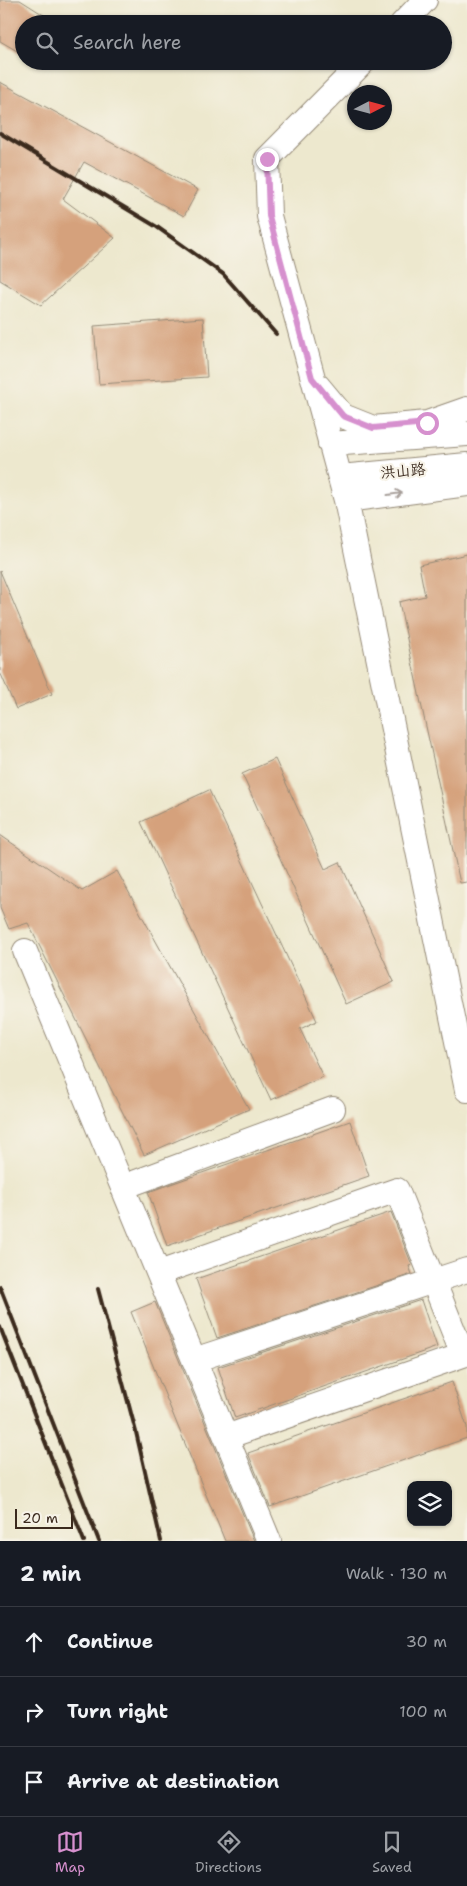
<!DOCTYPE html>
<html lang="en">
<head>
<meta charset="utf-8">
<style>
	:root { --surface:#171b24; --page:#242831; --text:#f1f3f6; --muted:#9ea1a6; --line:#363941; --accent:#d690ce }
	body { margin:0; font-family:"Shantell Sans","LXGW WenKai TC",sans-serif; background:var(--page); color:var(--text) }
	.controls { position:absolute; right:15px; bottom:15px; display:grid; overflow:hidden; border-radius:10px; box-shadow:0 1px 4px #0004 }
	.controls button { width:45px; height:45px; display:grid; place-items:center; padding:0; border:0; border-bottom:1px solid var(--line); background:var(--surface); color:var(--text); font:25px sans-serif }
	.compass { position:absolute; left:347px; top:85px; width:45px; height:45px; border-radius:50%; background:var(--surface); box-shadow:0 1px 4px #0004; rotate:84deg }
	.scale { position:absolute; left:15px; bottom:12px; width:58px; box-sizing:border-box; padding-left:5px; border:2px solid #3b2a1e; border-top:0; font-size:14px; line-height:18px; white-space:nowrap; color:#3b2a1e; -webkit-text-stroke:4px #f7f3e8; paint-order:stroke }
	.stop { position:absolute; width:15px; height:15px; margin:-11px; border:4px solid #d690ce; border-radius:50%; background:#fff }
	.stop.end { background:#d690ce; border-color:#fff; box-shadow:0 1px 5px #0008 }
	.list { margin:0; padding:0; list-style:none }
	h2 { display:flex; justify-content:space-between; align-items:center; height:65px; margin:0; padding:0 20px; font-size:21px }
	h2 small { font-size:16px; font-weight:400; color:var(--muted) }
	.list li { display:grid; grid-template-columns:32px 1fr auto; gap:15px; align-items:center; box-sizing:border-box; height:70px; padding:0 20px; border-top:1px solid var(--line) }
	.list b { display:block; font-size:19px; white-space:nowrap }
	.list em { font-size:16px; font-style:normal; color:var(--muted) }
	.icon { flex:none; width:28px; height:28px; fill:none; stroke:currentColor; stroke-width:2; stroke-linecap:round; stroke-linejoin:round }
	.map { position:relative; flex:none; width:467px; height:1541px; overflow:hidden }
	.search { position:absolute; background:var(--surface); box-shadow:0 1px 4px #0004; left:15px; right:15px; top:15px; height:55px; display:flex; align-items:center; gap:12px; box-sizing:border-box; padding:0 18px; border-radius:28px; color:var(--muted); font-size:19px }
	.sheet { height:275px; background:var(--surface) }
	nav { display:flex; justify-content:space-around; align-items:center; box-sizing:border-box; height:70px; border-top:1px solid var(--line); background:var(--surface); font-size:14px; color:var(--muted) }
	nav a { display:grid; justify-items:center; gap:2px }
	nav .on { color:var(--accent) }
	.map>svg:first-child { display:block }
</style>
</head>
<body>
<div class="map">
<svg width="467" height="1541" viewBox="0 0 467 1541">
	<rect width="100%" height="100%" fill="#f7f3e8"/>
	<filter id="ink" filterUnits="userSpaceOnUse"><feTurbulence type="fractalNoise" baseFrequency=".02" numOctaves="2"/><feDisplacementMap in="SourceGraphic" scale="10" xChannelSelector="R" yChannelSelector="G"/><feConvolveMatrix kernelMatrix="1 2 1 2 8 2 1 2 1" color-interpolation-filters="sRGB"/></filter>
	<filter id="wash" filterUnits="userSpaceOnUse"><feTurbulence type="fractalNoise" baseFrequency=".0096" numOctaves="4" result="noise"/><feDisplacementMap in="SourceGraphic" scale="20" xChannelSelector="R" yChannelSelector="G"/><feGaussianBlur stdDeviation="1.12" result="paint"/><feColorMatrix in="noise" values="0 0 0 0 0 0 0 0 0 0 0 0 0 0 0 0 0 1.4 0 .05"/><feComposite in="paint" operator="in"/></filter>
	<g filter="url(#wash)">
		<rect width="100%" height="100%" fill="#ede8ce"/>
		<g id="blocks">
			<path fill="#d5a17b" d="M 0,0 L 20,0 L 58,24 L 24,24 L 24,55 L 0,41 Z
				M 0,82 L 198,190 L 184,216 L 84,162 L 63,199 L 115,238 L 41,305 L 0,280 Z
				M 203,318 L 207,377 L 99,384 L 94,326 Z
				M 467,554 L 467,882 L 460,883 L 399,602 L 425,596 L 419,565 Z
				M 0,571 L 52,694 L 16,709 L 0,672 Z
				M 275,759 L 325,869 L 340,862 L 394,982 L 346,1004 L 242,774 Z
				M 209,790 L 317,1021 L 300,1029 L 323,1077 L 271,1100 L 141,822 Z
				M 0,835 L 82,891 L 117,871 L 249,1109 L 144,1155 L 28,923 L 9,929 L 0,908 Z
				M 350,1121 L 369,1176 L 167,1246 L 148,1192 Z
				M 391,1212 L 412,1265 L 409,1266 L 412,1274 L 217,1338 L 196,1279 Z
				M 421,1300 L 437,1347 L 235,1418 L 218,1367 Z
				M 155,1302 L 181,1365 L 254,1541 L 225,1541 L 131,1312 Z
				M 452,1382 L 467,1427 L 467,1438 L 270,1507 L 248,1453 Z"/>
		</g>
	</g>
	<g filter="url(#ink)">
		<use href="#blocks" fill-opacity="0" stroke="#948976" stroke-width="1"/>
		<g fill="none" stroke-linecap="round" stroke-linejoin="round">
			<g stroke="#948976" stroke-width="26">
				<path id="minor" d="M 402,24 L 425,0
					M 364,61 L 267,159 L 269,216 L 346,500 L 467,1090
					M 318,386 L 343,416 L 373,428 L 427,423 L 467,409
					M 330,444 L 467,434
					M 340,477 L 467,465
					M 346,500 L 467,484
					M 25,951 L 269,1541
					M 123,1187 L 333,1109
					M 159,1273 L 397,1190 L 463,1355 L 226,1437
					M 194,1360 L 467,1270"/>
			</g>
			<use href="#minor" stroke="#fff" stroke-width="24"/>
			<path stroke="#3b2a1e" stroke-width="4" d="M 0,133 L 157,227 L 223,274 L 276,334
				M 0,1287 L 99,1541
				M 98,1289 L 136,1432 L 161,1541
				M 0,1327 L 84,1541"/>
		</g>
		<defs><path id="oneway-shaft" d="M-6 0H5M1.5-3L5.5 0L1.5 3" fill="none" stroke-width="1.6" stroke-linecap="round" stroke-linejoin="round" transform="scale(1.25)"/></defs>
		<use stroke="#a79f9a" href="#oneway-shaft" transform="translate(395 494) rotate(-8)"/>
	</g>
	<g fill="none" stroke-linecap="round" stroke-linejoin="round" filter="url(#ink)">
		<path stroke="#d690ce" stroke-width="6" d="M 267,159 L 269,216 L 312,378 L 343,416 L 373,428 L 427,423"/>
	</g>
	<g text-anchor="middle" stroke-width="4.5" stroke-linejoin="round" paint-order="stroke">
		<g font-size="15" fill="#3b2a1e" stroke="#f7f3e8">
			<text transform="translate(403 471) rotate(-5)" y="5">洪山路</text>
		</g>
	</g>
</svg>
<div class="controls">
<button><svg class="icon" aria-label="layers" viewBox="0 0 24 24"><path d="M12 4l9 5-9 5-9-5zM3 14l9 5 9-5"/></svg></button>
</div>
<svg class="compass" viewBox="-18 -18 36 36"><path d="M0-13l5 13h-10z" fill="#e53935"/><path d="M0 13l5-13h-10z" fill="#9ea1a6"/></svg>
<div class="scale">20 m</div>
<div class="stop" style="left:427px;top:423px"></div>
<div class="stop end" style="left:267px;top:159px"></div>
<div class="search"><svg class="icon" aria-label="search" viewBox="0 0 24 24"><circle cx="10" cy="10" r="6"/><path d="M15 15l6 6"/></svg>Search here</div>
</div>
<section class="sheet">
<h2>2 min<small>Walk · 130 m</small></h2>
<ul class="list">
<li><svg class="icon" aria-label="ahead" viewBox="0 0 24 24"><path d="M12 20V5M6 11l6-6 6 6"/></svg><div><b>Continue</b></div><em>30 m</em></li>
<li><svg class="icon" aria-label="right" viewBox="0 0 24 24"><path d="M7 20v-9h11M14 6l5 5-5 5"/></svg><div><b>Turn right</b></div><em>100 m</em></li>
<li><svg class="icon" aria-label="arrive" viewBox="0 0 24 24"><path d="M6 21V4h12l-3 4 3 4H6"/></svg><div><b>Arrive at destination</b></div></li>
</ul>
</section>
<nav>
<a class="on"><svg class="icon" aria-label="map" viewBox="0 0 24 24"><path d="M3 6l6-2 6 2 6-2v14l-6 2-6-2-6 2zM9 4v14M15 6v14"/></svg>Map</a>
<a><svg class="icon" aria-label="directions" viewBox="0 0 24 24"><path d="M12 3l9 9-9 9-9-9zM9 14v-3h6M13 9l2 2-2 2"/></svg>Directions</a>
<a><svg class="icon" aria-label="saved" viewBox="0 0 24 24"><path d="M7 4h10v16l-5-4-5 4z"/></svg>Saved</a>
</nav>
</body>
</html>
